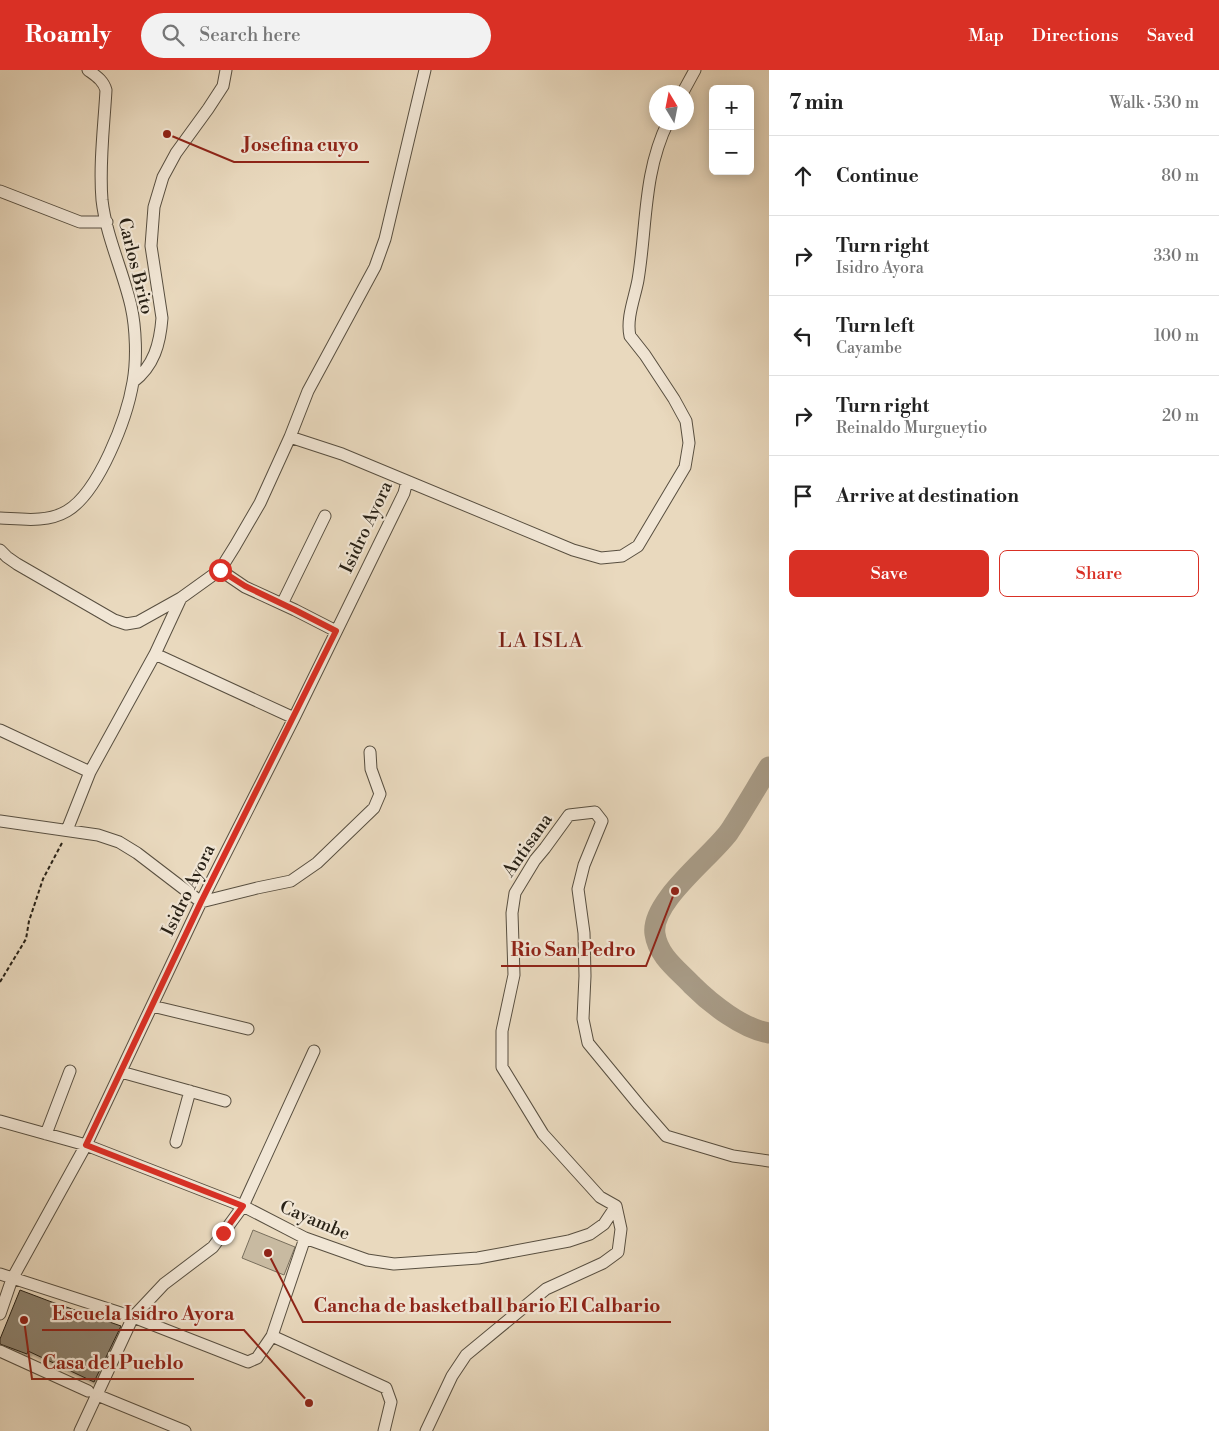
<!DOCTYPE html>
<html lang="en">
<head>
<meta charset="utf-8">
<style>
	:root { --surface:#fff; --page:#f2f2f2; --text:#222; --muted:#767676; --line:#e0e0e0; --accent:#d93025 }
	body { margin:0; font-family:"Libre Bodoni",serif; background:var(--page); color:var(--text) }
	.controls { position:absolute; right:15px; top:15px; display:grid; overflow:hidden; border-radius:8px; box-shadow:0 2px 12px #0003 }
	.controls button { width:45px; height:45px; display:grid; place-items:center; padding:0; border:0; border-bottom:1px solid var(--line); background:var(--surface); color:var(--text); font:25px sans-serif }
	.compass { position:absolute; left:649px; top:15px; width:45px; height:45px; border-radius:50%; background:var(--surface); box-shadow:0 2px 12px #0003; rotate:350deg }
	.stop { position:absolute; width:15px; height:15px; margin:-11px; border:4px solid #d93025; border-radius:50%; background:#fff }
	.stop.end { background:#d93025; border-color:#fff; box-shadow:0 1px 5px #0008 }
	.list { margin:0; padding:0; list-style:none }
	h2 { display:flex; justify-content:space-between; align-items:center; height:65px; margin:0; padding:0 20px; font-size:21px }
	h2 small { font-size:16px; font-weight:400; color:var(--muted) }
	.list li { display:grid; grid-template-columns:32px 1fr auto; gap:15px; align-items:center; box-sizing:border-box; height:80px; padding:0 20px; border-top:1px solid var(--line) }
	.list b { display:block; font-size:19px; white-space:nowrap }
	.list p { margin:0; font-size:16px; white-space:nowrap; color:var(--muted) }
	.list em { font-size:16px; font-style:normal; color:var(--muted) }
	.actions { display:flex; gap:10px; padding:15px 20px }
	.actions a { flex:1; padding:11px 0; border:1px solid var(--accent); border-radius:8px; text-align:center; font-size:18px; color:var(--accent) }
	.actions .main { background:var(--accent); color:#fff }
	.icon { flex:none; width:28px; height:28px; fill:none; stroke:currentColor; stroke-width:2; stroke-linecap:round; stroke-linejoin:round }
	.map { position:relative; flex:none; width:769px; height:1361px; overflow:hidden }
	header { display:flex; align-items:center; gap:30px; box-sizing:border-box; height:70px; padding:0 25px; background:var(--accent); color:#fff }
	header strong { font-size:24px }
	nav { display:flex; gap:28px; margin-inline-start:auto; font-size:18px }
	.search { width:350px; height:45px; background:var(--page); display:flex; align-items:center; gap:12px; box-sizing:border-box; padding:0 18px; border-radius:28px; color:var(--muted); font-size:19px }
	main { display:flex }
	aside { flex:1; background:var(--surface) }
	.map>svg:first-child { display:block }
</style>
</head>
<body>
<header>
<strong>Roamly</strong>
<div class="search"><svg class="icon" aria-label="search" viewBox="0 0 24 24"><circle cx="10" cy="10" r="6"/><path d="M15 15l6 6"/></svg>Search here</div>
<nav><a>Map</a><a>Directions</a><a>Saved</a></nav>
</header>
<main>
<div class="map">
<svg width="769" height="1361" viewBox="0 0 769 1361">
	<defs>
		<filter id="shadow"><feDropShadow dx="3.5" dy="3.5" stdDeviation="1" flood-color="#0004"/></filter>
	</defs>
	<rect width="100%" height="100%" fill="#e9d9be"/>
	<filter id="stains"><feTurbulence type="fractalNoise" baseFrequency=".004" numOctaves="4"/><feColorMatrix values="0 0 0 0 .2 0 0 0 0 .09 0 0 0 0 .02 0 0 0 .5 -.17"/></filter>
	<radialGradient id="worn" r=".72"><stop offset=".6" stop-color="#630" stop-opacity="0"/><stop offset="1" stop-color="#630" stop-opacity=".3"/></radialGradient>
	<path fill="#c8baa1" stroke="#786e5c" d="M 253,1160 L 295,1177 L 284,1205 L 242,1188 Z"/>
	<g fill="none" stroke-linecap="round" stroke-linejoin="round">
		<path stroke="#a79a85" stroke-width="21" d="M 769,697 C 756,718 743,741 729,762 C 711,787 650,832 655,864 C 658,886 678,900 692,915 C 711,934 743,959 769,963"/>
	</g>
	<path fill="#8c816d" stroke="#282116" filter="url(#shadow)" d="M 20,1220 L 49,1231 L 121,1256 L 94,1312 L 28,1281 L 27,1284 L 0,1274 L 0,1269 Z"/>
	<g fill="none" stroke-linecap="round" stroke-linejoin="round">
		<g stroke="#584f40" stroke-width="13">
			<path id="minor" d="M 683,22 L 695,0
				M 0,121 L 80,152 L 107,152
				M 133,312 C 154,296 160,274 162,248 L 151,176 L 154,137 L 163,107 L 176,83 L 208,39 L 223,16 L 226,0
				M 290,367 L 308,321 L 375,197 L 385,169 L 425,0
				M 0,448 C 22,449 47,453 67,441 C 99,422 127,348 133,312 C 137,290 136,258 131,236 C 123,201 106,166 102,130 C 99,94 104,56 106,20 C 103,10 96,6 88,0
				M 0,480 L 7,487 L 17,494 L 114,550 L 126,554 L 138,552 L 181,528
				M 220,500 L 245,517 L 295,540 L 336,561
				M 282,534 L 325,446
				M 294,648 L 155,584 L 181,528 L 220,500 L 235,476 L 260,433 L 290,367 L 342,384 L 573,480 L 601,488 L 622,486 L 638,476 L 685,397 L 689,373 L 686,351 L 674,329 L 645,285 L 630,266 C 626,248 635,227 638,210 C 647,156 643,103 668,52
				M 0,660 L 90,702
				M 0,751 L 98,765 L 119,772 L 137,783 L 201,832 L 257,818 L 291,811 L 317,793 L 374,738 L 380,724 L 371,699 L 370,682
				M 67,760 L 90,702 L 155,584
				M 152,936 L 248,959
				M 121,1002 L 225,1031
				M 0,1051 L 86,1075 L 243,1136 L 305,1168 L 367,1190 L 394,1194 L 478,1188 L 569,1171 L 590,1164 L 604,1154 L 616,1136
				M 46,1064 L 70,1001
				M 176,1072 L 190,1021
				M 0,1204 L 133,1247 L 248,1292 L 257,1288 L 272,1266 L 386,1318 L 391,1332 L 384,1361
				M 0,1244 L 12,1209 L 86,1075 L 201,832 L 294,648 L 404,423 L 407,411
				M 272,1266 L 305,1168
				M 0,1281 L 88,1321
				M 97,1325 L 185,1361
				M 80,1361 L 133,1247 L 164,1214 L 213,1177 L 243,1136 L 314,981
				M 426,1361 L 452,1306 L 466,1285 L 546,1219 L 603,1193 L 618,1182 L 621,1159 L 616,1136 L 600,1127 L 543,1064 L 502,997 L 502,961 L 514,905 L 512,843 L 515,823 L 535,790 L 545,778 L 569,745 L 595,742 L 602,751 L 584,795 L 578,819 L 584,863 L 585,906 L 583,949 L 588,973 L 639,1035 L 666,1066 L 733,1086 L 769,1091"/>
		</g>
		<path stroke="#282116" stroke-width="2" stroke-dasharray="4 2.5" stroke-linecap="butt" d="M 0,912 L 26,869 L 29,851 L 43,809 L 63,771"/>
		<use href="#minor" stroke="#f1e6d5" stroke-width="11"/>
	</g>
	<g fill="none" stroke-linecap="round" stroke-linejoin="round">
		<path stroke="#d93025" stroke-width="6" d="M 220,500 L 245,516 L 295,540 L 336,561 L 201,832 L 86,1075 L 243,1136 L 223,1163"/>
	</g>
	<g text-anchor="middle" stroke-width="4.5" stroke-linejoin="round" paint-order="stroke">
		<g font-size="18" fill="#282116" stroke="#f1e6d5">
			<text transform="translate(136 196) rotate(76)" y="6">Carlos Brito</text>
			<text transform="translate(366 457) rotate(-65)" y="6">Isidro Ayora</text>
			<text transform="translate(527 775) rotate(-55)" y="6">Antisana</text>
			<text transform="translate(188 820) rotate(-64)" y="6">Isidro Ayora</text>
			<text transform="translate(315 1150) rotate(23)" y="6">Cayambe</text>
		</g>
		<g font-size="20" letter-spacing="1" fill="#7a1f14" stroke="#f1e6d5">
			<text x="541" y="577">LA ISLA</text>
		</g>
	</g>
	<path fill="none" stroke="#8f2418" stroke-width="2" d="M167 64L234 92H369M675 821L646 896H501M268 1183L303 1252H671M309 1333L244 1260H42M24 1250L32 1309H194"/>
	<g fill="#8f2418" stroke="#f1e6d5" stroke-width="2">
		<circle cx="167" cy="64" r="5"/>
		<circle cx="675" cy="821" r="5"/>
		<circle cx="268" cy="1183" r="5"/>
		<circle cx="309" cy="1333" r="5"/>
		<circle cx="24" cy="1250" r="5"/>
	</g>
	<g font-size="19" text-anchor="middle" font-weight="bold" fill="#8f2418" stroke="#f1e6d5" stroke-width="4.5" stroke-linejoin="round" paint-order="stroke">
		<text x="301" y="81">Josefina cuyo</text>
		<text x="573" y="886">Rio San Pedro</text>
		<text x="487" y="1242">Cancha de basketball bario El Calbario</text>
		<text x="143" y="1250">Escuela Isidro Ayora</text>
		<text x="113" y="1299">Casa del Pueblo</text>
	</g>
	<rect width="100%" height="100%" filter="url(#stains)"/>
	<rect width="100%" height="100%" fill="url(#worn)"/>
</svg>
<div class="controls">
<button>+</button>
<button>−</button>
</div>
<svg class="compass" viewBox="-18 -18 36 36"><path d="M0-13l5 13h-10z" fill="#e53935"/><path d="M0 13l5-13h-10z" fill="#767676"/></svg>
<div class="stop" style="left:220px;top:500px"></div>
<div class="stop end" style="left:223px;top:1163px"></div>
</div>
<aside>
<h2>7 min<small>Walk · 530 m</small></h2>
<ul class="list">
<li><svg class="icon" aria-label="ahead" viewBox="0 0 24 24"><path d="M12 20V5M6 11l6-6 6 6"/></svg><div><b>Continue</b></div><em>80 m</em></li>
<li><svg class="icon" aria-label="right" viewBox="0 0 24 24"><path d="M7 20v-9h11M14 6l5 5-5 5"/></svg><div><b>Turn right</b><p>Isidro Ayora</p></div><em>330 m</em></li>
<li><svg class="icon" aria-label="left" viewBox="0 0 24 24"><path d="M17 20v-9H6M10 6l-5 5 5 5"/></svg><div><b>Turn left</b><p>Cayambe</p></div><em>100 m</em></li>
<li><svg class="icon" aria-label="right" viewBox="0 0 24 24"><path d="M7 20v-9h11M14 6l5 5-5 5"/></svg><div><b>Turn right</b><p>Reinaldo Murgueytio</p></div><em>20 m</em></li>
<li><svg class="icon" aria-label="arrive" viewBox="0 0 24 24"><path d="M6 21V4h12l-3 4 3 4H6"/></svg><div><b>Arrive at destination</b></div></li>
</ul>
<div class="actions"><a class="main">Save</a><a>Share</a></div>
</aside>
</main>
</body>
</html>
